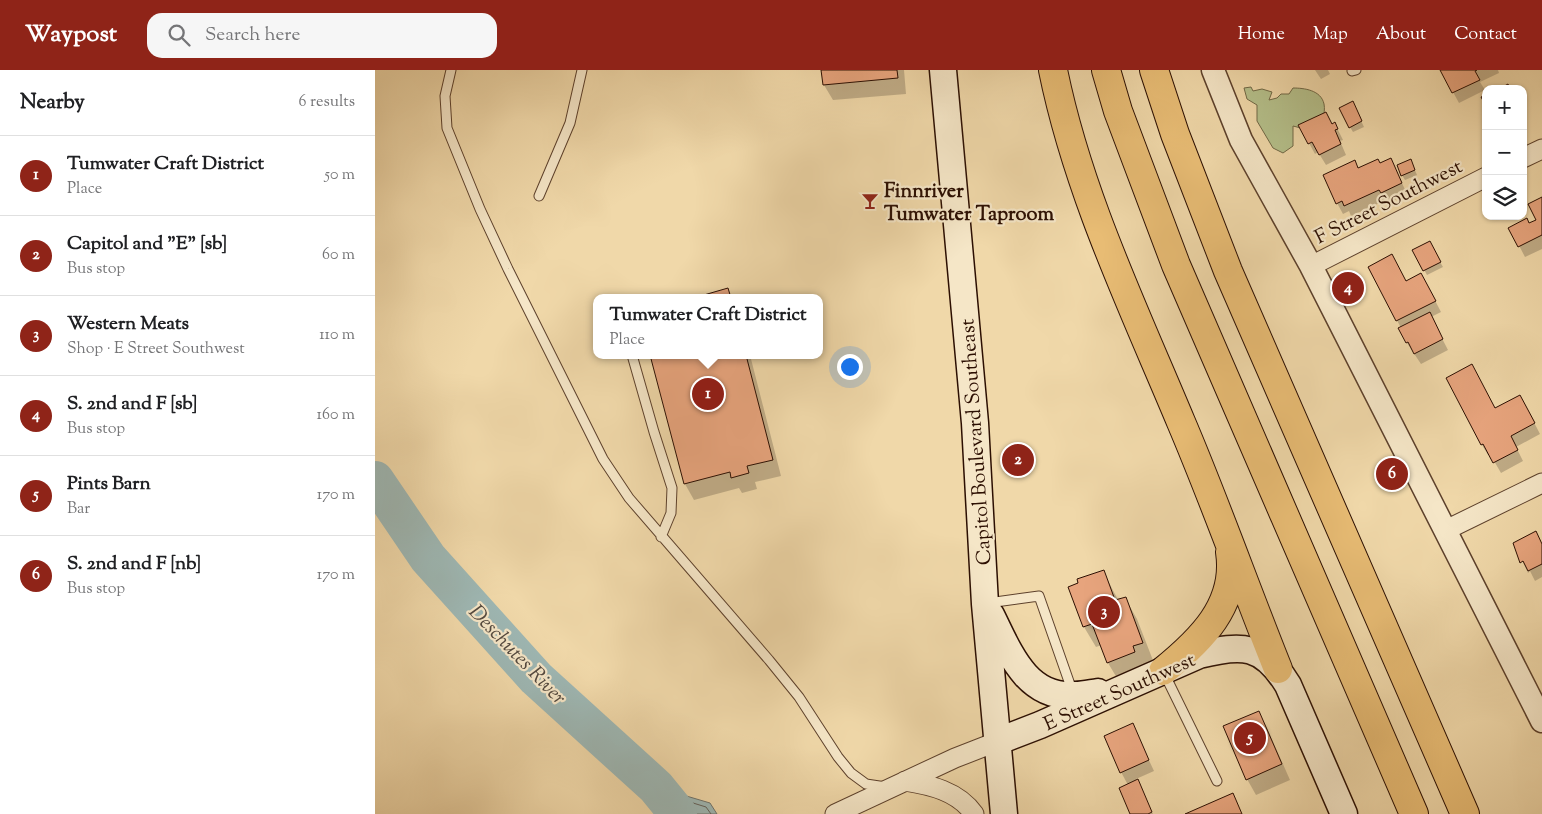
<!DOCTYPE html>
<html lang="en">
<head>
<meta charset="utf-8">
<style>
	:root { --surface:#fff; --page:#f6f6f6; --text:#202124; --muted:#757577; --line:#e0e0e0; --accent:#8f2418 }
	body { margin:0; font-family:"Sorts Mill Goudy",serif; background:var(--page); color:var(--text) }
	.controls { position:absolute; right:15px; top:15px; display:grid; overflow:hidden; border-radius:10px; box-shadow:0 1px 4px #0004 }
	.controls button { width:45px; height:45px; display:grid; place-items:center; padding:0; border:0; border-bottom:1px solid var(--line); background:var(--surface); color:var(--text); font:25px sans-serif }
	.you { position:absolute; left:474px; top:296px; width:18px; height:18px; margin:-12px; border:4px solid #fff; border-radius:50%; background:#1a73e8; box-shadow:0 0 0 8px #1a73e833 }
	.badge { display:grid; place-items:center; width:32px; height:32px; border-radius:50%; background:var(--accent); color:#fff; font-size:16px; font-weight:700 }
	.pin { position:absolute; translate:-50% -50%; border:2px solid #fff; box-shadow:0 1px 5px #0006 }
	.popup { position:absolute; left:218px; top:224px; width:230px; height:65px; box-sizing:border-box; display:grid; place-content:center; border-radius:10px; background:var(--surface); filter:drop-shadow(0 1px 4px #0005); font-size:16px; white-space:nowrap; color:var(--muted) }
	.popup b { font-size:19px; color:var(--text) }
	.popup::after { content:''; position:absolute; left:50%; top:100%; margin-left:-10px; border:10px solid transparent; border-top-color:var(--surface) }
	.list { margin:0; padding:0; list-style:none }
	h2 { display:flex; justify-content:space-between; align-items:center; height:65px; margin:0; padding:0 20px; font-size:21px }
	h2 small { font-size:16px; font-weight:400; color:var(--muted) }
	.list li { display:grid; grid-template-columns:32px 1fr auto; gap:15px; align-items:center; box-sizing:border-box; height:80px; padding:0 20px; border-top:1px solid var(--line) }
	.list b { display:block; font-size:19px; white-space:nowrap }
	.list p { margin:0; font-size:16px; white-space:nowrap; color:var(--muted) }
	.list em { font-size:16px; font-style:normal; color:var(--muted) }
	.icon { flex:none; width:28px; height:28px; fill:none; stroke:currentColor; stroke-width:2; stroke-linecap:round; stroke-linejoin:round }
	.map { position:relative; flex:none; width:1167px; height:744px; overflow:hidden }
	header { display:flex; align-items:center; gap:30px; box-sizing:border-box; height:70px; padding:0 25px; background:var(--accent); color:#fff }
	header strong { font-size:24px }
	nav { display:flex; gap:28px; margin-inline-start:auto; font-size:18px }
	.search { width:350px; height:45px; background:var(--page); display:flex; align-items:center; gap:12px; box-sizing:border-box; padding:0 18px; border-radius:15px; color:var(--muted); font-size:19px }
	main { display:flex }
	aside { flex:1; background:var(--surface) }
	.map>svg:first-child { display:block }
</style>
</head>
<body>
<header>
<strong>Waypost</strong>
<div class="search"><svg class="icon" aria-label="search" viewBox="0 0 24 24"><circle cx="10" cy="10" r="6"/><path d="M15 15l6 6"/></svg>Search here</div>
<nav><a>Home</a><a>Map</a><a>About</a><a>Contact</a></nav>
</header>
<main>
<aside>
<h2>Nearby<small>6 results</small></h2>
<ul class="list">
<li><span class="badge">1</span><div><b>Tumwater Craft District</b><p>Place</p></div><em>50 m</em></li>
<li><span class="badge">2</span><div><b>Capitol and &quot;E&quot; [sb]</b><p>Bus stop</p></div><em>60 m</em></li>
<li><span class="badge">3</span><div><b>Western Meats</b><p>Shop · E Street Southwest</p></div><em>110 m</em></li>
<li><span class="badge">4</span><div><b>S. 2nd and F [sb]</b><p>Bus stop</p></div><em>160 m</em></li>
<li><span class="badge">5</span><div><b>Pints Barn</b><p>Bar</p></div><em>170 m</em></li>
<li><span class="badge">6</span><div><b>S. 2nd and F [nb]</b><p>Bus stop</p></div><em>170 m</em></li>
</ul>
</aside>
<div class="map">
<svg width="1167" height="744" viewBox="0 0 1167 744">
	<rect width="100%" height="100%" fill="#f0d8a9"/>
	<filter id="stains"><feTurbulence type="fractalNoise" baseFrequency=".004" numOctaves="4"/><feColorMatrix values="0 0 0 0 .2 0 0 0 0 .09 0 0 0 0 .02 0 0 0 .5 -.17"/></filter>
	<radialGradient id="worn" r=".72"><stop offset=".6" stop-color="#630" stop-opacity="0"/><stop offset="1" stop-color="#630" stop-opacity=".3"/></radialGradient>
	<path fill="#b5c08b" stroke="#706846" d="M 876,17 L 878,21 L 887,19 L 897,22 L 894,30 L 902,28 L 906,24 L 914,24 L 918,18 C 929,18 946,20 949,34 C 950,38 949,45 948,50 L 934,60 L 918,56 L 918,76 L 908,83 L 898,78 L 882,51 L 882,35 L 872,29 L 869,18 Z"/>
	<path fill="#9eb7b3" stroke="#70746c" d="M 281,717 L 335,733 L 342,744 L 281,744 Z"/>
	<path fill="#0003" d="M 448,0 L 529,0 L 531,24 L 458,30 L 449,15 Z
		M 940,0 L 953,0 L 955,4 L 946,9 Z
		M 1066,0 L 1123,0 L 1124,3 L 1105,12 L 1110,20 L 1084,33 Z
		M 980,38 L 989,57 L 978,62 L 975,57 Z
		M 960,54 L 968,70 L 965,71 L 971,85 L 951,95 L 943,82 L 940,84 L 934,73 Z
		M 1005,94 L 1021,100 L 1032,124 L 1013,133 L 1011,130 L 976,146 L 974,141 L 968,144 L 962,133 L 983,99 Z
		M 1038,96 L 1042,105 L 1030,110 L 1027,105 Z
		M 1167,128 L 1167,179 L 1150,187 L 1135,158 L 1154,155 L 1163,150 Z
		M 1054,173 L 1068,197 L 1052,205 L 1039,181 Z
		M 994,197 L 1031,212 L 1052,215 L 1066,242 L 1056,247 L 1073,280 L 1046,294 L 1032,273 L 1025,259 L 1026,258 Z
		M 277,285 L 375,285 L 406,406 L 380,412 L 382,419 L 367,423 L 364,418 L 319,430 L 310,414 Z
		M 1072,308 L 1120,339 L 1151,337 L 1165,364 L 1141,377 L 1148,391 L 1126,403 L 1115,384 L 1113,385 L 1107,375 Z
		M 1139,473 L 1167,475 L 1167,507 L 1160,511 L 1155,501 L 1153,503 Z
		M 728,501 L 743,530 L 750,528 L 762,549 L 779,593 L 745,613 L 733,593 L 727,575 L 721,577 L 709,557 L 694,517 Z
		M 883,642 L 892,658 L 915,710 L 881,725 L 872,709 Z
		M 757,654 L 779,701 L 761,709 L 778,744 L 756,744 L 753,715 L 746,702 Z"/>
	<g fill="none" stroke-linecap="round" stroke-linejoin="round">
		<path stroke="#65635a" stroke-width="1" d="M 286,744 L 286,727 L 289,724 L 331,737 L 336,744"/>
		<path stroke="#9eb7b3" stroke-width="38" d="M 0,410 L 53,488 L 161,608 L 281,717 L 303,744"/>
	</g>
	<path fill="#e7a47d" stroke="#2c0f02" d="M 446,0 L 522,0 L 523,8 L 448,15 Z
		M 1065,0 L 1102,0 L 1100,1 L 1105,10 L 1077,23 Z
		M 1133,14 L 1135,19 L 1124,19 Z
		M 1111,25 L 1111,36 L 1106,27 Z
		M 978,31 L 987,51 L 974,58 L 964,38 Z
		M 951,42 L 957,54 L 960,52 L 963,59 L 960,60 L 966,74 L 944,85 L 937,72 L 933,74 L 923,55 Z
		M 1016,88 L 1027,113 L 1006,123 L 1004,120 L 969,136 L 967,131 L 961,134 L 948,105 L 980,90 L 983,98 L 1003,89 L 1005,93 Z
		M 1036,89 L 1040,100 L 1026,106 L 1022,95 Z
		M 1167,127 L 1167,165 L 1143,177 L 1133,158 L 1152,148 L 1154,153 L 1161,150 L 1153,134 Z
		M 1055,171 L 1066,192 L 1048,201 L 1037,180 Z
		M 1017,184 L 1031,211 L 1046,203 L 1061,231 L 1021,251 L 993,197 Z
		M 353,218 L 356,228 L 322,228 L 322,227 Z
		M 1055,242 L 1068,269 L 1039,284 L 1033,272 L 1031,273 L 1023,258 Z
		M 275,285 L 371,285 L 398,390 L 372,396 L 374,403 L 356,408 L 355,402 L 309,414 Z
		M 1097,294 L 1120,338 L 1145,325 L 1160,353 L 1136,366 L 1143,380 L 1118,393 L 1108,374 L 1106,375 L 1071,308 Z
		M 1161,461 L 1167,474 L 1167,494 L 1153,501 L 1148,491 L 1145,493 L 1138,473 Z
		M 729,500 L 740,530 L 751,527 L 768,573 L 758,576 L 760,582 L 732,593 L 717,554 L 708,557 L 693,517 L 703,513 L 702,509 Z
		M 884,641 L 907,694 L 871,710 L 848,656 Z
		M 758,653 L 774,690 L 745,703 L 729,666 Z
		M 763,709 L 777,742 L 773,744 L 755,744 L 744,718 Z
		M 858,723 L 867,744 L 810,744 Z"/>
	<g fill="none" stroke-linecap="round" stroke-linejoin="round">
		<g stroke="#5d412c" stroke-width="11">
			<path id="service" d="M 76,0 L 70,26 L 72,58 L 105,139 L 133,199 L 228,389 L 254,428 L 394,590 L 424,627 L 463,687 L 476,703 L 491,714 L 511,717
				M 977,1 L 981,0
				M 164,126 L 195,53 L 207,0
				M 257,285 L 279,362 L 297,418 L 296,443 L 286,467
				M 613,533 L 664,526 L 698,623
				M 789,603 L 842,711"/>
		</g>
		<g stroke="#5d412c" stroke-width="21">
			<path id="minor" d="M 1148,88 L 1167,79
				M 936,196 L 1111,107
				M 1071,460 L 1167,413
				M 530,711 C 555,715 583,721 599,744
				M 460,744 L 580,688 L 621,672"/>
		</g>
		<g stroke="#5d412c" stroke-width="25">
			<path id="tertiary" d="M 838,0 L 866,70 L 936,196 L 1167,651"/>
		</g>
		<g stroke="#2c0f02" stroke-width="29">
			<path id="secondary" d="M 568,0 L 600,353 L 610,534 L 629,744
				M 616,545 C 634,581 651,629 700,625 C 708,625 716,623 723,622
				M 621,672 L 665,655 L 824,585 C 867,574 888,574 913,615 L 969,744"/>
		</g>
		<g stroke="#2c0f02" stroke-width="30">
			<path id="motorway" d="M 678,0 C 703,123 758,237 806,352 C 841,434 870,517 903,599
				M 731,0 L 743,41 L 801,195 L 1039,744
				M 779,0 L 800,64 L 853,201 L 1090,744
				M 788,601 C 825,571 863,535 855,482"/>
		</g>
		<use href="#service" stroke="#f5e6c7" stroke-width="9"/>
		<use href="#minor" stroke="#f5e6c7" stroke-width="19"/>
		<use href="#tertiary" stroke="#f5e6c7" stroke-width="22"/>
		<use href="#secondary" stroke="#f5e6c7" stroke-width="26"/>
		<use href="#motorway" stroke="#e8bc74" stroke-width="28"/>
	</g>
	<defs>
		<g id="bar-bare" transform="scale(1.35)"><path d="M-6-5H6L.8 .8V4.5H3.5V6h-7V4.5H-.8V.8Z" fill="#8f2418" stroke="#f5e6c7" stroke-width="2.5" paint-order="stroke"/></g>
	</defs>
	<g fill-rule="evenodd">
		<use href="#bar-bare" x="495" y="131"/>
	</g>
	<g text-anchor="middle" stroke-width="4.5" stroke-linejoin="round" paint-order="stroke">
		<g font-size="20" font-weight="bold" fill="#2c0f02" stroke="#f5e6c7" text-anchor="start">
			<text x="509" y="127">Finnriver<tspan x="509" dy="23">Tumwater Taproom</tspan></text>
		</g>
		<g font-size="20" fill="#2c0f02" stroke="#f5e6c7">
			<text transform="translate(1013 131) rotate(-27)" y="7">F Street Southwest</text>
			<text transform="translate(600 372) rotate(-94)" y="7">Capitol Boulevard Southeast</text>
			<text transform="translate(744 621) rotate(-24)" y="7">E Street Southwest</text>
		</g>
		<g font-size="21" font-style="italic" fill="#544a40" stroke="#f5e6c7">
			<text transform="translate(143 584) rotate(46)" y="7">Deschutes River</text>
		</g>
	</g>
	<rect width="100%" height="100%" filter="url(#stains)"/>
	<rect width="100%" height="100%" fill="url(#worn)"/>
</svg>
<div class="controls">
<button>+</button>
<button>−</button>
<button><svg class="icon" aria-label="layers" viewBox="0 0 24 24"><path d="M12 4l9 5-9 5-9-5zM3 14l9 5 9-5"/></svg></button>
</div>
<div class="you"></div>
<div class="pin badge" style="left:333px;top:324px">1</div>
<div class="popup"><b>Tumwater Craft District</b>Place</div>
<div class="pin badge" style="left:643px;top:390px">2</div>
<div class="pin badge" style="left:729px;top:542px">3</div>
<div class="pin badge" style="left:973px;top:218px">4</div>
<div class="pin badge" style="left:875px;top:668px">5</div>
<div class="pin badge" style="left:1017px;top:404px">6</div>
</div>
</main>
</body>
</html>
